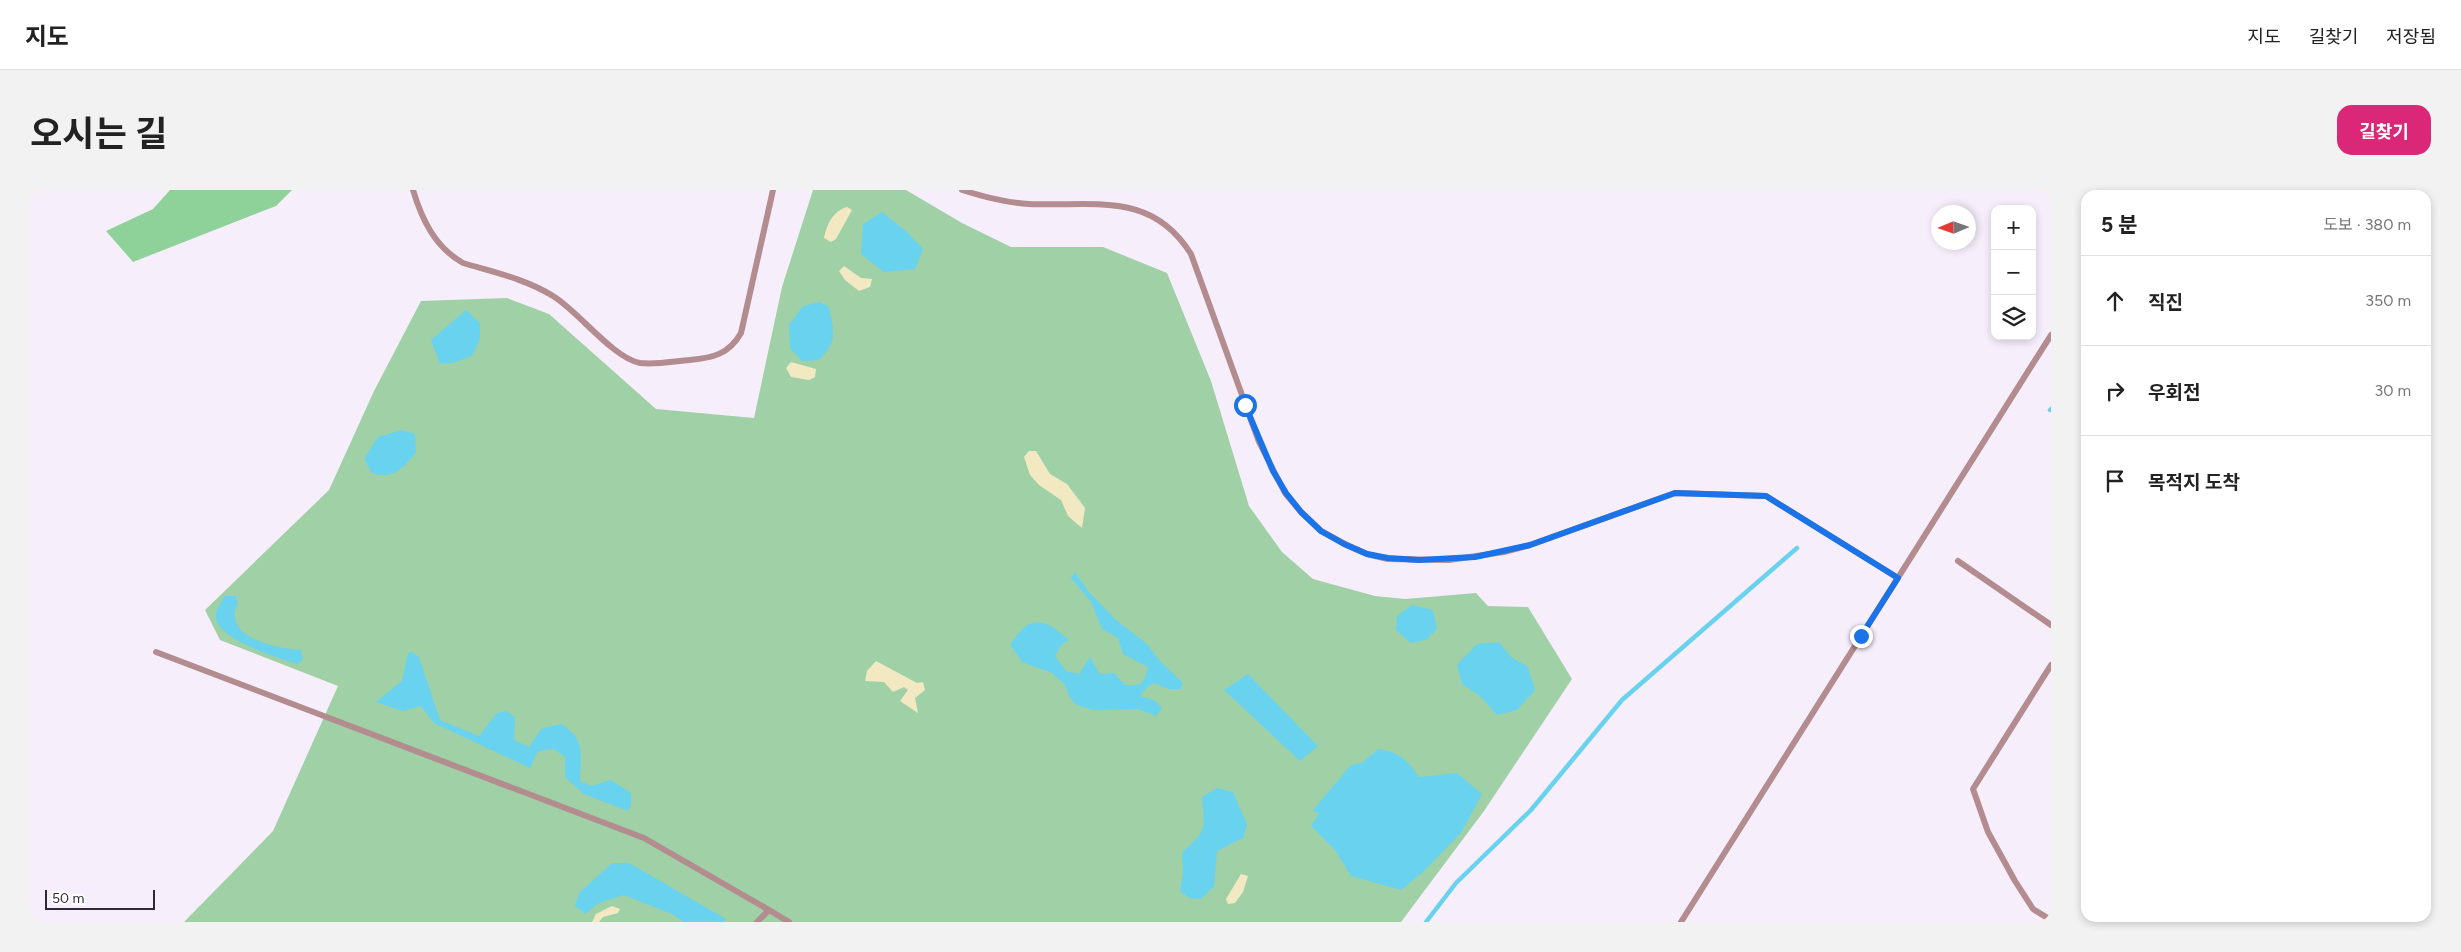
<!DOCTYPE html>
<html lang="ko">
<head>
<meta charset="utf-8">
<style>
	:root { --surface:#fff; --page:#f2f2f2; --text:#222; --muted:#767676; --line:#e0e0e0; --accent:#db2777 }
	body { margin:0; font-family:Figtree,"Noto Sans KR",sans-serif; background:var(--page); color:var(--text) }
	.controls { position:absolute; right:15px; top:15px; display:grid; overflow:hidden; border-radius:10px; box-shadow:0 2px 8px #0003 }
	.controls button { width:45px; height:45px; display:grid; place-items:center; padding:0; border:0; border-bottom:1px solid var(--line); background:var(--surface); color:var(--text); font:25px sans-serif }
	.compass { position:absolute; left:1901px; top:15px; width:45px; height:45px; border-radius:50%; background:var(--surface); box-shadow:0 2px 8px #0003; rotate:268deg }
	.scale { position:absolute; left:15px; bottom:12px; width:110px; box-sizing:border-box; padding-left:5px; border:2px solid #302834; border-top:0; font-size:14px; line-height:18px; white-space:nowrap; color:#302834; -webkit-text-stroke:4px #fff; paint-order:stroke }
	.stop { position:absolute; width:15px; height:15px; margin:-11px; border:4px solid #1a73e8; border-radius:50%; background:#fff }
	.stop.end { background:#1a73e8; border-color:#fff; box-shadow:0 1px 5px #0008 }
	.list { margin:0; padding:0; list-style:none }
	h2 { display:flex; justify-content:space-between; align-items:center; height:65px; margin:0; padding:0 20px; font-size:21px }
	h2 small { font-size:16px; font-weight:400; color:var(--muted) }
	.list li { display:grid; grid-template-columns:32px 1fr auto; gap:15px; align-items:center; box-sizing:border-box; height:90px; padding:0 20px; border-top:1px solid var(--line) }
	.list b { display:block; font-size:19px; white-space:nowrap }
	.list em { font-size:16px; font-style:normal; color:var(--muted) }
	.icon { flex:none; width:28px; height:28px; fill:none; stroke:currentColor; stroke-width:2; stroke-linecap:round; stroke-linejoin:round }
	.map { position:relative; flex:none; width:2021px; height:732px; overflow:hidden; border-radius:15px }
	header { display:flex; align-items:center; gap:30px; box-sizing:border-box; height:70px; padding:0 25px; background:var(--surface); border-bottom:1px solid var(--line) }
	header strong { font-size:24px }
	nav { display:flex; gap:28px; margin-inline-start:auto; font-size:18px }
	.intro { display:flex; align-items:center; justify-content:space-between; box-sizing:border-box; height:120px; padding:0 30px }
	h1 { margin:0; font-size:35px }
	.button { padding:12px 22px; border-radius:15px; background:var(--accent); color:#fff; font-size:18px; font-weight:700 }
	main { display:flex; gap:30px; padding:0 30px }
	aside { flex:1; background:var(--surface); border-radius:15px; box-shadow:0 2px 8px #0003 }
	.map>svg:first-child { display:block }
</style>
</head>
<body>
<header>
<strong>지도</strong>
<nav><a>지도</a><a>길찾기</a><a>저장됨</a></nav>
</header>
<div class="intro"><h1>오시는 길</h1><a class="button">길찾기</a></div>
<main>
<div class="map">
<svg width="2021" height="732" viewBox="0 0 2021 732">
	<rect width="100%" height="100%" fill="#f7eefb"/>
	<path fill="#a0d0a6" d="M 783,0 L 876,0 L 932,33 L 981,57 L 1073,57 L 1137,83 L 1181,191 L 1219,316 L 1252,362 L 1283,389 L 1345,406 L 1375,409 L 1446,403 L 1458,416 L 1498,417 L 1542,489 L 1454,621 L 1371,732 L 154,732 L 243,641 L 308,496 L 190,450 L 175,420 L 299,300 L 344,201 L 391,111 L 477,108 L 519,124 L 626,219 L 724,228 L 752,97 Z"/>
	<path fill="#8fd299" d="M 140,0 L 262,0 L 246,16 L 103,72 L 76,41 L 123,19 Z"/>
	<path fill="#f2e9c3" d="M 817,17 L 822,20 L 806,49 L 801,52 L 794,48 C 797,34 803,21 817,17 Z
		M 814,76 L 831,88 L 842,89 L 840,97 L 829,101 L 815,90 L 809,81 Z
		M 761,172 L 786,179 L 785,187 L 779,190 L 761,187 L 756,178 Z
		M 999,261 L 1006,261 L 1020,284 L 1037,294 L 1055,318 L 1052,338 L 1038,326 L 1031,310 L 1009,295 L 1000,285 L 994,267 Z
		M 846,471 L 887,493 L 893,492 L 895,500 L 885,508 L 888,523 L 870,511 L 878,500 L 874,497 L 863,502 L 854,492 L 835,491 L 837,481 Z
		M 1211,684 L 1218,686 L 1213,702 L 1205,713 L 1198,714 L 1196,709 Z
		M 582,716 L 590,719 L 588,723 L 573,727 L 569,732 L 562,732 L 566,724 Z"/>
	<path fill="#69d2ee" d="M 852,22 L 877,42 L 893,59 L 885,79 L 854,82 L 831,64 L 833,34 Z
		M 790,112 L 799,117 C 804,142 808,151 789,170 L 772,171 L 760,158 L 759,135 L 773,116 Z
		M 436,120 L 450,133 L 450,149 L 442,166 L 423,173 L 410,174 L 401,150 Z
		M 372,240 L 385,244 L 386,262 C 374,278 363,290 342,283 L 334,269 L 348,247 Z
		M 1045,382 L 1058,401 L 1085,429 L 1117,454 L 1130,471 L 1153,493 L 1150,499 L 1139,499 L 1124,493 L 1116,498 L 1110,506 L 1124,510 L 1132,518 L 1126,526 L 1108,519 L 1063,520 L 1047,515 L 1040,508 L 1035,495 L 1022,483 L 992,472 L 980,454 C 985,449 990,440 996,436 C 1012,425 1027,440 1039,450 L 1032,454 L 1025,466 L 1036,481 L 1049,484 L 1060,467 L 1070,484 L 1084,483 L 1095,495 C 1113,496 1114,494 1118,477 L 1093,464 L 1088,448 L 1072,439 L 1061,412 L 1041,388 Z
		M 195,406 L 205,406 L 208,413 C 190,447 247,459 271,460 L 273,470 L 267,474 C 250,468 180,448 186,423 C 187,418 192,411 195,406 Z
		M 1382,415 L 1403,420 L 1407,439 L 1396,450 L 1381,453 L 1366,440 L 1367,426 Z
		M 1469,452 L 1481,467 L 1498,477 L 1505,500 L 1487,520 L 1467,525 L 1451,507 L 1432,494 L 1427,475 L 1447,454 Z
		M 382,462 L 389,467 L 410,530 L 449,546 L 467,523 L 476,521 L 485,527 L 484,550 L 499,557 L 512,538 L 531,534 C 556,549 551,564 550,591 L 561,596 L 581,590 L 601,603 L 601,616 L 598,621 L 554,604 L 535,587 L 535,567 L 524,559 L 508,561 L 500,578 L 404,533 L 391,516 L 373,521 L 346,512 L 372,491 L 378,463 Z
		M 1218,484 L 1288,556 L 1270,571 L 1194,500 Z
		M 1348,559 C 1370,562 1376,569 1389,587 L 1427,583 L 1452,604 L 1431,643 L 1393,682 L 1371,700 L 1321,686 L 1305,660 L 1281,636 L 1289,624 L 1283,620 L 1321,575 L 1332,573 Z
		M 1187,598 L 1203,602 L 1217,634 L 1213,648 L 1187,661 L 1184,696 L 1171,709 L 1159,708 L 1150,701 L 1153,683 L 1152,662 C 1177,641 1175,639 1172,607 Z
		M 582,673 L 599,673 L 696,729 L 693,732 L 654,732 L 642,724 L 594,705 L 569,713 L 555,724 L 545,716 L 549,703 Z"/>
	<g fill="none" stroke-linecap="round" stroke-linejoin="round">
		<path stroke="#69d2ee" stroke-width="4.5" d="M 2020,220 L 2021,219
			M 1396,732 L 1426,693 L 1501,620 L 1592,510 L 1767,358"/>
		<path stroke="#b38c8f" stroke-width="6" d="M 383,0 C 392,30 405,57 433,73 C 463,82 496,89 523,106 C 548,121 583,168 610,173 C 626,175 645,171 660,170 C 683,168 699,164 711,143 L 743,0
			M 932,0 C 954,7 976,13 999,14 C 1063,17 1121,0 1161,64 L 1229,252 L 1255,303 L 1271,322 L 1291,341 L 1315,354 L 1337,364 L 1358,369 L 1419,370 L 1474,362 L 1500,355 L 1645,303 L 1736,306 L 1868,388
			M 1928,371 L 2021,435
			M 126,462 L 614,648 L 739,720
			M 2021,475 L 1943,599 L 1958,642 L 1985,691 L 2003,719 L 2021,730
			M 727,732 L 739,720 L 759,732
			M 1651,732 L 2021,145"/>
	</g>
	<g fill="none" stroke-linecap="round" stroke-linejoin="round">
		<path stroke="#1a73e8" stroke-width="6" d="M 1215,215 L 1243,281 L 1256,303 L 1271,322 L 1291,341 L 1314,354 L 1337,364 L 1358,368 L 1389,370 L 1445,367 L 1500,355 L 1645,303 L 1736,306 L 1868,388 L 1831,446"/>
	</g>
</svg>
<div class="controls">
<button>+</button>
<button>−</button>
<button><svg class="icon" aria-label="layers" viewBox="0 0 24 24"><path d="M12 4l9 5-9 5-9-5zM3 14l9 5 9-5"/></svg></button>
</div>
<svg class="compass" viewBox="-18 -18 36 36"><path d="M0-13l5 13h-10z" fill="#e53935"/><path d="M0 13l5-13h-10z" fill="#767676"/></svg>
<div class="scale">50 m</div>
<div class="stop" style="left:1215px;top:215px"></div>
<div class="stop end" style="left:1831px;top:446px"></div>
</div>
<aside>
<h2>5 분<small>도보 · 380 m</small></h2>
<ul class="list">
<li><svg class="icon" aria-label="ahead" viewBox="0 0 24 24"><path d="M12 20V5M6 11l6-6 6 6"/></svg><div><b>직진</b></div><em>350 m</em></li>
<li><svg class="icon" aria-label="right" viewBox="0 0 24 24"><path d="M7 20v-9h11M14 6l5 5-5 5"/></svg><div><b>우회전</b></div><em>30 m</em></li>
<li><svg class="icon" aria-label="arrive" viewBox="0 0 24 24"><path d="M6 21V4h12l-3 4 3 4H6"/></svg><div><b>목적지 도착</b></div></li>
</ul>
</aside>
</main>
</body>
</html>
